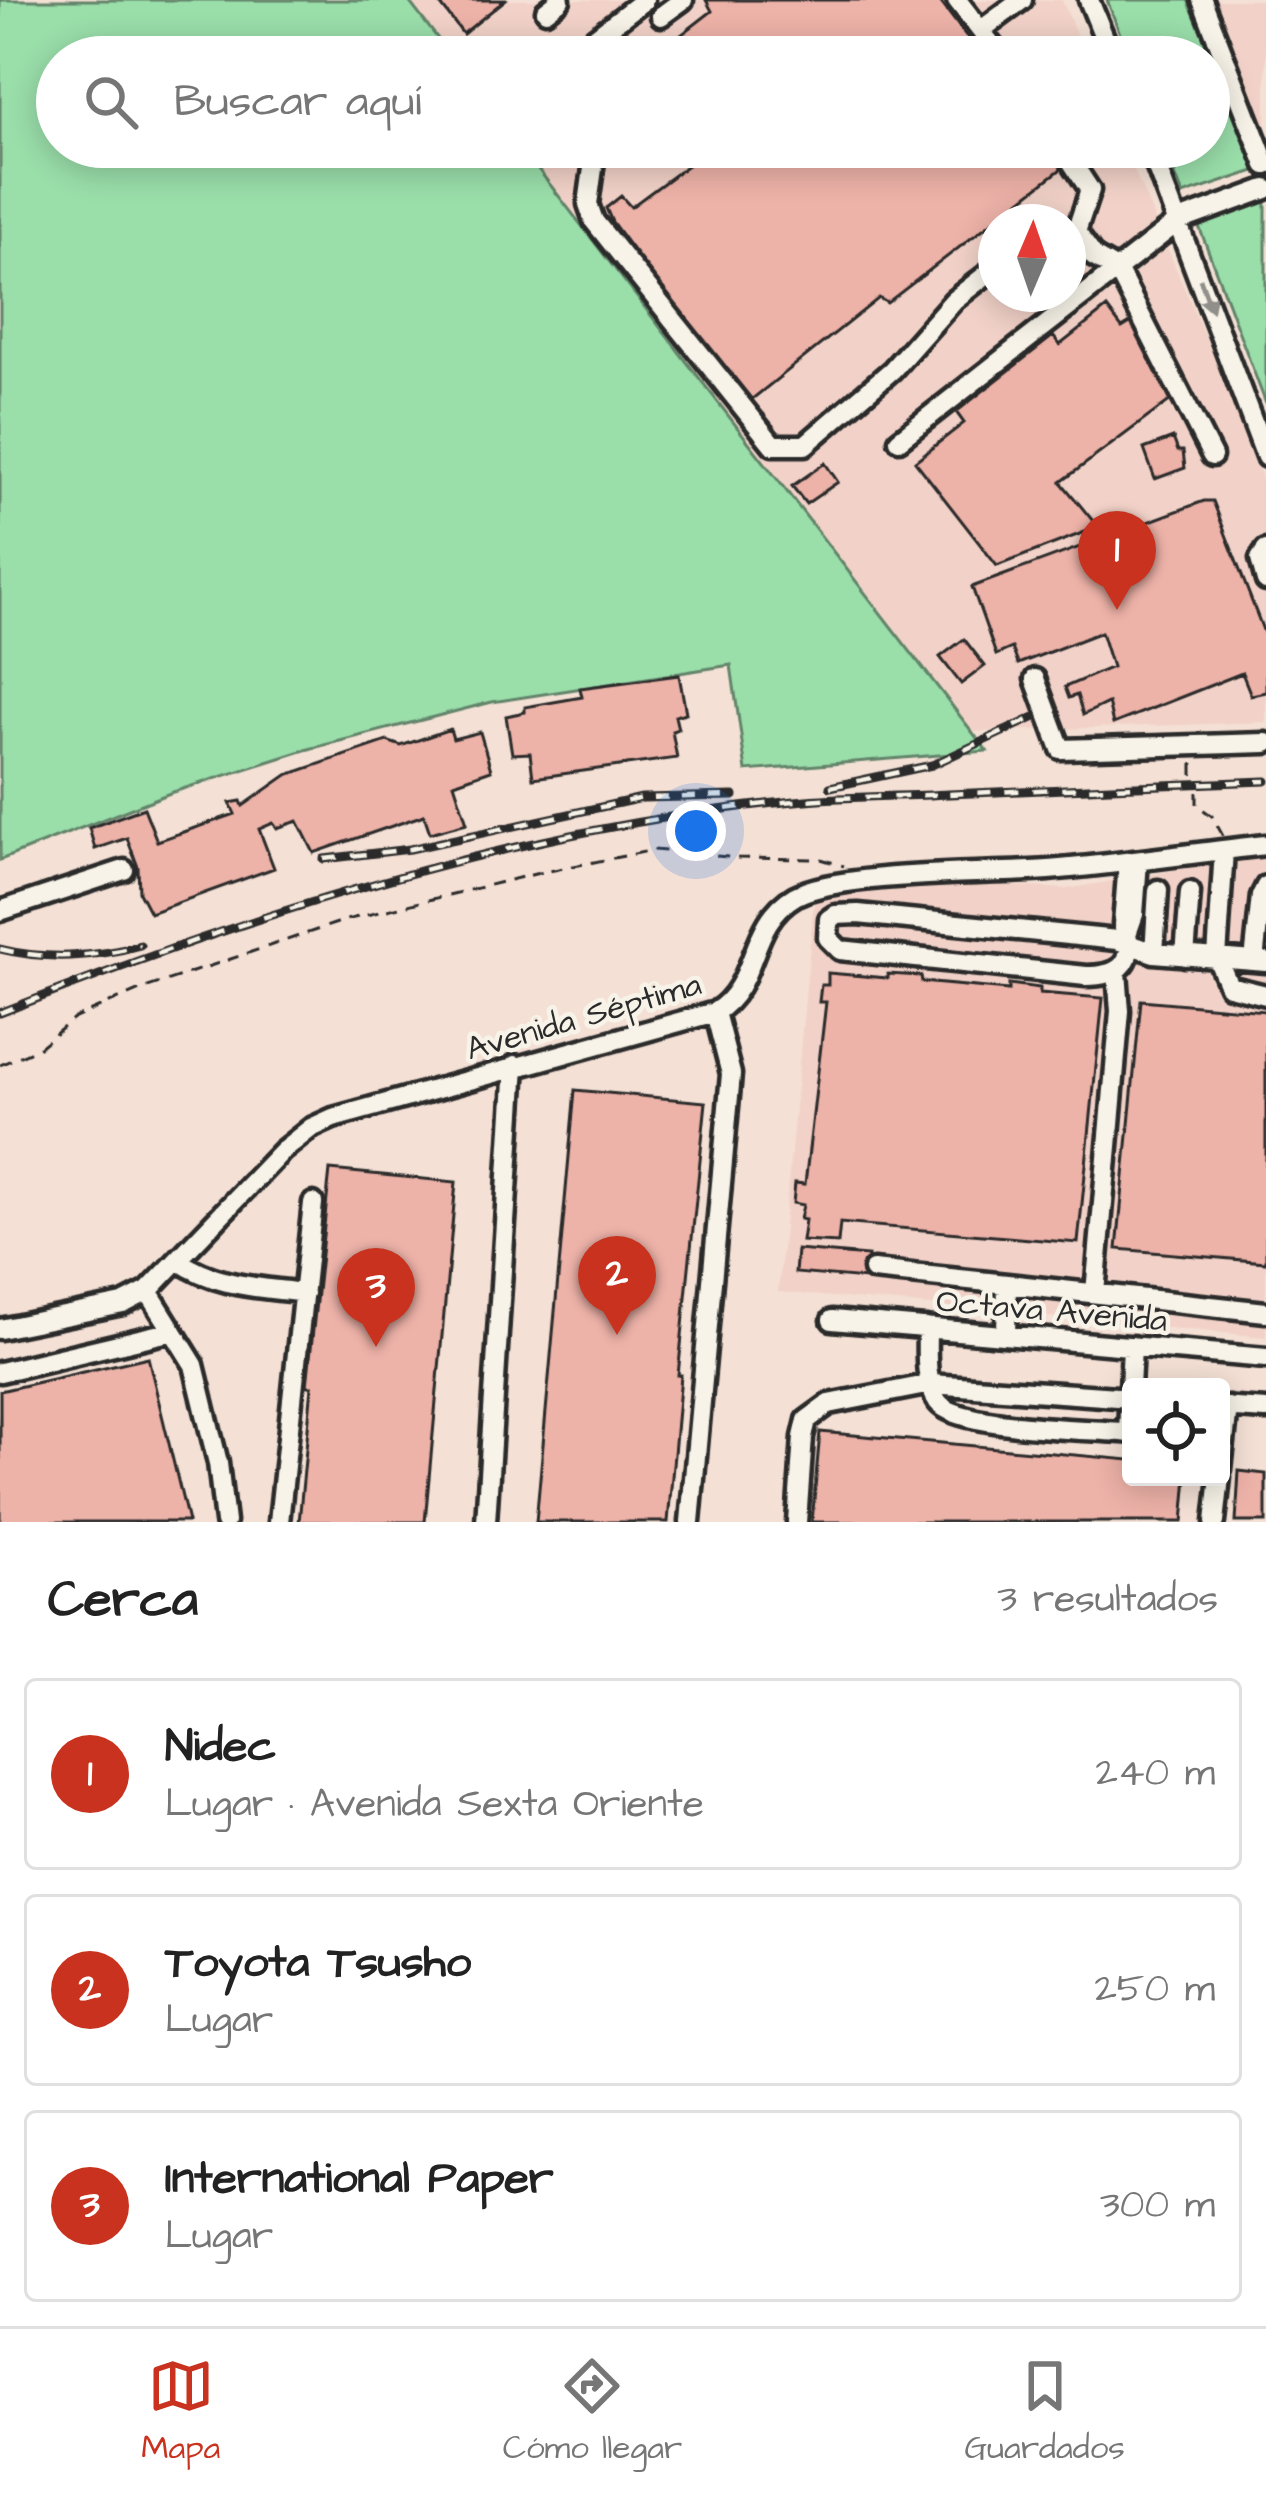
<!DOCTYPE html>
<html lang="es">
<head>
<meta charset="utf-8">
<style>
	:root { --surface:#fff; --page:#f6f6f6; --text:#222; --muted:#767676; --line:#e0e0e0; --accent:#c8321e }
	body { margin:0; font-family:"Architects Daughter",sans-serif; background:var(--page); color:var(--text) }
	.controls { position:absolute; right:36px; bottom:36px; display:grid; overflow:hidden; border-radius:12px; box-shadow:0 6px 30px #0003 }
	.controls button { width:108px; height:108px; display:grid; place-items:center; padding:0; border:0; border-bottom:3px solid var(--line); background:var(--surface); color:var(--text); font:60px sans-serif }
	.compass { position:absolute; left:978px; top:204px; width:108px; height:108px; border-radius:50%; background:var(--surface); box-shadow:0 6px 30px #0003; rotate:2deg }
	.you { position:absolute; left:696px; top:831px; width:42px; height:42px; margin:-30px; border:9px solid #fff; border-radius:50%; background:#1a73e8; box-shadow:0 0 0 18px #1a73e833 }
	.badge { display:grid; place-items:center; width:78px; height:78px; border-radius:50%; background:var(--accent); color:#fff; font-size:39px; font-weight:700 }
	.pin { position:absolute; translate:-50% -99px; filter:drop-shadow(0 3px 6px #0008) }
	.pin::after { content:''; position:absolute; top:63px; width:42px; height:36px; background:inherit; clip-path:polygon(0 0,100% 0,50% 100%) }
	.list { margin:0; padding:0; list-style:none }
	h2 { display:flex; justify-content:space-between; align-items:center; height:156px; margin:0; padding:0 48px; font-size:51px }
	h2 small { font-size:39px; font-weight:400; color:var(--muted) }
	.list li { display:grid; grid-template-columns:78px 1fr auto; gap:36px; align-items:center; box-sizing:border-box; height:192px; margin:0 24px 24px; padding:0 24px; border:3px solid var(--line); border-radius:12px }
	.list b { display:block; font-size:45px; white-space:nowrap }
	.list p { margin:0; font-size:39px; white-space:nowrap; color:var(--muted) }
	.list em { font-size:39px; font-style:normal; color:var(--muted) }
	.icon { flex:none; width:66px; height:66px; fill:none; stroke:currentColor; stroke-width:2; stroke-linecap:round; stroke-linejoin:round }
	.map { position:relative; flex:none; width:1266px; height:1522px; overflow:hidden }
	.search { position:absolute; background:var(--surface); box-shadow:0 6px 30px #0003; left:36px; right:36px; top:36px; height:132px; display:flex; align-items:center; gap:30px; box-sizing:border-box; padding:0 42px; border-radius:66px; color:var(--muted); font-size:45px }
	.sheet { height:804px; background:var(--surface) }
	nav { display:flex; justify-content:space-around; align-items:center; box-sizing:border-box; height:168px; border-top:3px solid var(--line); background:var(--surface); font-size:33px; color:var(--muted) }
	nav a { display:grid; justify-items:center; gap:6px }
	nav .on { color:var(--accent) }
	.map>svg:first-child { display:block }
</style>
</head>
<body>
<div class="map">
<svg width="1266" height="1522" viewBox="0 0 1266 1522">
	<rect width="100%" height="100%" fill="#f4e0d5"/>
	<filter id="ink" filterUnits="userSpaceOnUse"><feTurbulence type="fractalNoise" baseFrequency=".00833" numOctaves="2"/><feDisplacementMap in="SourceGraphic" scale="24" xChannelSelector="R" yChannelSelector="G"/><feConvolveMatrix kernelMatrix="1 2 1 2 8 2 1 2 1" color-interpolation-filters="sRGB"/></filter>
	<g filter="url(#ink)">
		<path fill="#f2d2c8" fill-rule="evenodd" d="M 408,0 L 1062,0 L 1086,57 L 452,57 Z
			M 1211,0 L 1266,0 L 1266,137 Z
			M 521,147 L 1124,147 L 1240,418 L 1266,488 L 1266,722 L 973,732 ZM 996,222 L 1068,222 L 1068,294 L 996,294 Z
			M 1266,854 L 1266,1337 L 778,1292 L 814,901 L 838,895 L 988,884 L 1067,889 Z"/>
		<path fill="#9adeaa" stroke="#62846a" stroke-width="3" d="M 0,0 L 408,0 L 452,57 L 57,57 L 57,147 L 521,147 L 987,751 L 746,771 L 731,665 L 492,702 L 305,750 L 170,793 L 0,860 Z
			M 1107,0 L 1188,0 L 1258,170 L 1183,195 L 1164,147 L 1209,147 L 1209,57 L 1129,57 Z
			M 1266,198 L 1266,404 L 1197,221 Z"/>
		<path fill="#edb2a8" stroke="#2b2b2b" stroke-width="3" d="M 437,0 L 505,0 L 463,34 Z
			M 706,0 L 939,0 L 982,57 L 698,57 L 681,35 L 712,11 Z
			M 654,41 L 667,57 L 635,57 Z
			M 712,147 L 1050,147 L 1065,166 L 887,303 L 879,298 L 751,400 L 741,399 L 612,222 L 606,208 L 621,196 L 631,207 Z
			M 1107,308 L 1122,328 L 1132,322 L 1162,361 L 1167,371 L 1161,377 L 1175,397 L 1061,482 L 1098,527 L 997,566 L 915,461 L 964,423 L 956,412 L 1053,336 L 1060,345 Z
			M 1173,438 L 1178,451 L 1183,451 L 1185,468 L 1155,479 L 1144,449 Z
			M 825,463 L 838,482 L 806,504 L 792,486 Z
			M 1204,501 L 1213,501 L 1266,638 L 1266,692 L 1251,695 L 1242,673 L 1113,724 L 1108,703 L 1083,715 L 1077,695 L 1069,698 L 1065,687 L 1112,667 L 1101,632 L 1018,664 L 1012,648 L 996,655 L 972,587 Z
			M 964,639 L 985,666 L 961,684 L 940,657 Z
			M 679,675 L 686,713 L 675,716 L 678,729 L 672,731 L 677,758 L 533,778 L 530,753 L 512,754 L 506,716 L 525,712 L 525,707 L 582,697 L 580,688 Z
			M 450,729 L 453,739 L 480,732 L 491,770 L 454,783 L 467,823 L 430,833 L 424,815 L 314,853 L 298,821 L 277,828 L 273,823 L 259,829 L 274,868 L 150,913 L 139,892 L 138,867 L 127,838 L 95,849 L 89,828 L 144,808 L 157,841 L 235,814 L 230,803 L 241,801 L 243,806 L 287,775 L 387,741 L 401,746 Z
			M 828,973 L 888,978 L 888,974 L 921,976 L 922,982 L 1009,990 L 1009,984 L 1040,988 L 1040,993 L 1103,998 L 1078,1243 L 840,1223 L 838,1243 L 802,1241 L 805,1220 L 800,1219 L 803,1205 L 793,1203 L 795,1183 L 805,1184 L 826,1002 L 819,1002 L 821,985 L 828,985 Z
			M 1141,1000 L 1266,1011 L 1266,1262 L 1117,1249 Z
			M 575,1090 L 706,1102 L 678,1375 L 681,1375 L 668,1522 L 536,1522 Z
			M 330,1170 L 456,1182 L 425,1522 L 299,1522 L 312,1386 L 307,1386 Z
			M 797,1250 L 868,1256 L 865,1279 L 795,1273 Z
			M 148,1357 L 188,1522 L 0,1522 L 0,1391 Z
			M 820,1432 L 1131,1460 L 1131,1477 L 1187,1477 L 1183,1522 L 812,1522 Z
			M 1239,1471 L 1266,1474 L 1266,1522 L 1236,1522 Z"/>
		<g fill="none" stroke-linecap="round" stroke-linejoin="round">
			<g stroke="#2b2b2b" stroke-width="27">
				<path id="minor" d="M 957,0 L 1001,57
					M 1089,0 L 1112,57
					M 1202,0 L 1266,165
					M 546,11 L 560,0
					M 661,16 L 683,0
					M 981,30 L 1022,0
					M 577,57 L 579,50 L 644,0
					M 596,147 L 588,204 L 594,221 L 773,445 L 805,445 L 892,370 L 954,300 L 996,267
					M 1062,147 L 1090,190 L 1076,232 L 1094,257 L 1118,271 L 1212,456
					M 1149,147 L 1266,457
					M 899,440 L 1179,221 L 1266,189
					M 1266,550 L 1260,559 L 1266,581
					M 1035,679 L 1061,749 L 1266,743
					M 1128,862 L 1123,925 L 1127,934 L 1134,914 L 1138,861
					M 0,911 L 124,870
					M 1127,934 C 1135,966 1116,976 1086,976 L 840,950 L 828,938 L 829,919 L 835,915 L 858,914 L 1117,940 L 1154,953 L 1217,958 L 1224,850
					M 1154,953 L 1158,890
					M 1185,956 L 1190,892
					M 1254,961 L 1261,896 L 1266,886
					M 1266,962 L 1217,958 L 1229,986 L 1266,995
					M 179,1261 C 216,1287 260,1287 304,1293
					M 873,1270 L 1007,1284
					M 148,1291 L 194,1365 L 218,1463 L 225,1522
					M 1095,1293 L 1120,1011 L 1117,972
					M 832,1320 L 1266,1358
					M 927,1328 C 927,1352 924,1382 938,1402 C 957,1429 1095,1429 1131,1433
					M 0,1329 L 123,1304 L 148,1291 L 282,1151 L 311,1128 L 333,1118 L 715,1012 C 760,984 747,924 795,896 C 838,872 991,874 1048,870 C 1121,864 1193,853 1266,845
					M 1006,1335 L 1007,1284 L 1266,1312
					M 0,1372 L 173,1331
					M 1221,1407 L 1266,1410
					M 1128,1432 L 1132,1346
					M 1221,1469 L 1228,1407
					M 279,1522 L 313,1203
					M 486,1522 L 515,1065
					M 690,1522 L 731,1074 L 715,1012
					M 797,1522 L 803,1437 L 807,1420 L 829,1404 L 931,1384 L 1131,1398
					M 1215,1522 L 1220,1477"/>
			</g>
			<path stroke="#2b2b2b" stroke-width="3" stroke-dasharray="12 9" stroke-linecap="butt" d="M 1193,775 L 1193,763 L 1197,762
				M 1197,792 L 1197,805 L 1212,816 L 1223,836
				M 0,1065 L 38,1048 L 75,1018 L 142,989 L 346,920 L 539,873 L 654,850 L 738,858 L 821,859 L 844,866"/>
			<use href="#minor" stroke="#f7f3e8" stroke-width="18"/>
			<g stroke="#2b2b2b" stroke-width="9">
				<path id="rail" d="M 830,787 L 932,765 L 1035,717
					M 324,859 L 410,849 L 642,798 L 734,796
					M 0,949 C 44,960 96,958 140,945
					M 0,1013 C 254,913 521,827 795,801 C 846,796 898,797 949,794 C 1055,789 1160,785 1266,781"/>
			</g>
			<use href="#rail" stroke="#f7f3e8" stroke-width="4.5" stroke-dasharray="14" stroke-linecap="butt"/>
		</g>
		<defs><path id="oneway-solid" d="M-6-.8H1V-3.2L6.5 0L1 3.2V.8H-6Z" transform="scale(3)"/></defs>
		<use fill="#918f8a" href="#oneway-solid" transform="translate(1206 295) rotate(70)"/>
	</g>
	<g text-anchor="middle" stroke-width="9" stroke-linejoin="round" paint-order="stroke">
		<g font-size="33" fill="#2b2b2b" stroke="#f7f3e8">
			<text transform="translate(583 1015) rotate(-16)" y="12">Avenida Séptima</text>
			<text transform="translate(1052 1309) rotate(5)" y="12">Octava Avenida</text>
		</g>
	</g>
</svg>
<div class="controls">
<button><svg class="icon" aria-label="locate" viewBox="0 0 24 24"><circle cx="12" cy="12" r="6"/><path d="M12 2v4M12 18v4M2 12h4M18 12h4"/></svg></button>
</div>
<svg class="compass" viewBox="-18 -18 36 36"><path d="M0-13l5 13h-10z" fill="#e53935"/><path d="M0 13l5-13h-10z" fill="#767676"/></svg>
<div class="you"></div>
<div class="pin badge" style="left:1117px;top:610px">1</div>
<div class="pin badge" style="left:617px;top:1335px">2</div>
<div class="pin badge" style="left:376px;top:1347px">3</div>
<div class="search"><svg class="icon" aria-label="search" viewBox="0 0 24 24"><circle cx="10" cy="10" r="6"/><path d="M15 15l6 6"/></svg>Buscar aquí</div>
</div>
<section class="sheet">
<h2>Cerca<small>3 resultados</small></h2>
<ul class="list">
<li><span class="badge">1</span><div><b>Nidec</b><p>Lugar · Avenida Sexta Oriente</p></div><em>240 m</em></li>
<li><span class="badge">2</span><div><b>Toyota Tsusho</b><p>Lugar</p></div><em>250 m</em></li>
<li><span class="badge">3</span><div><b>International Paper</b><p>Lugar</p></div><em>300 m</em></li>
</ul>
</section>
<nav>
<a class="on"><svg class="icon" aria-label="map" viewBox="0 0 24 24"><path d="M3 6l6-2 6 2 6-2v14l-6 2-6-2-6 2zM9 4v14M15 6v14"/></svg>Mapa</a>
<a><svg class="icon" aria-label="directions" viewBox="0 0 24 24"><path d="M12 3l9 9-9 9-9-9zM9 14v-3h6M13 9l2 2-2 2"/></svg>Cómo llegar</a>
<a><svg class="icon" aria-label="saved" viewBox="0 0 24 24"><path d="M7 4h10v16l-5-4-5 4z"/></svg>Guardados</a>
</nav>
</body>
</html>
